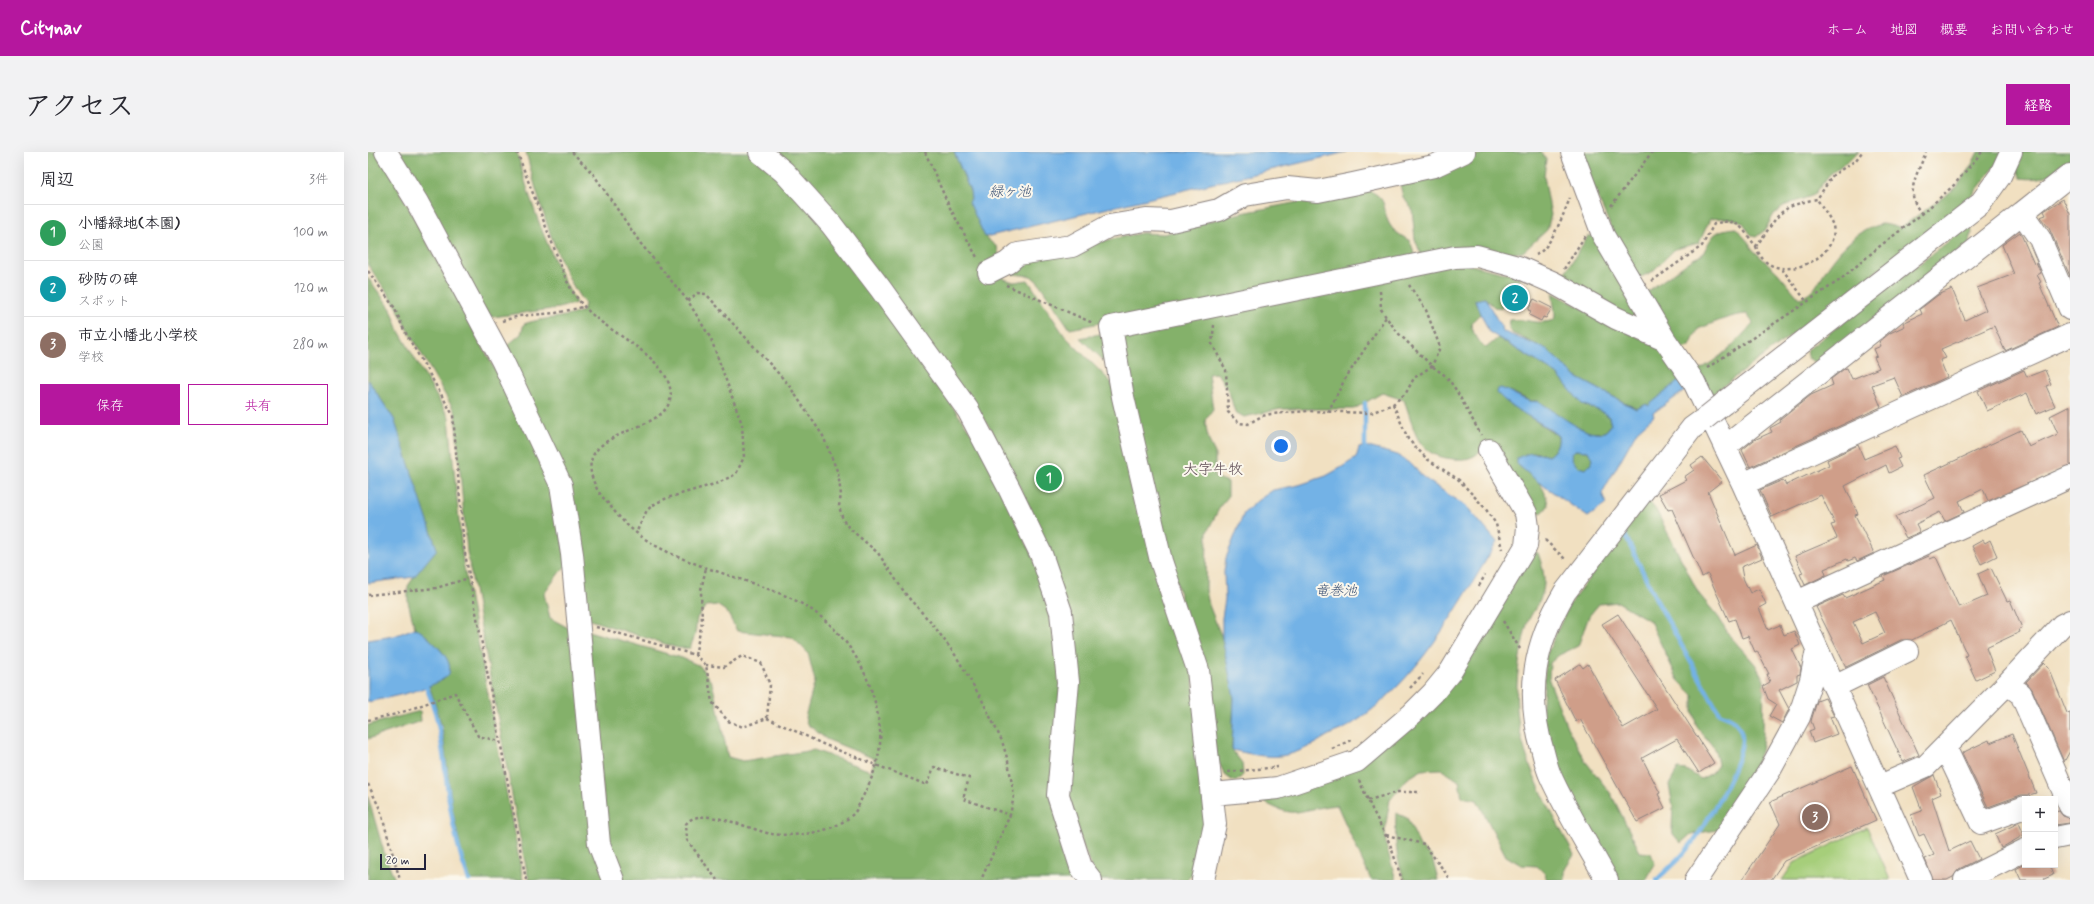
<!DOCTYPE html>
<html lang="ja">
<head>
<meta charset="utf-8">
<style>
	:root { --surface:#fff; --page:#f2f2f3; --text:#2b2b33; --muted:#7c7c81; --line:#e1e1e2; --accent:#b5179e }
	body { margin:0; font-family:Mynerve,"Klee One",sans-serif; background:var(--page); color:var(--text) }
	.controls { position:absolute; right:12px; bottom:12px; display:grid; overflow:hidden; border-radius:0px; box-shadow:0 4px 16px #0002 }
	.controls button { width:36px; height:36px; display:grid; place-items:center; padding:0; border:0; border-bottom:1px solid var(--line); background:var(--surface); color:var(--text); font:20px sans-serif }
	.scale { position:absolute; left:12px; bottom:10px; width:46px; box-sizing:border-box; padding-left:4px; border:2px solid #22223b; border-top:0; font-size:11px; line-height:14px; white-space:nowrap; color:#22223b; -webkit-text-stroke:3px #fbf7ec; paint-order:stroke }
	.you { position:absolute; left:913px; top:294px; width:14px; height:14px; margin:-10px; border:3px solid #fff; border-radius:50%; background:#1a73e8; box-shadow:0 0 0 6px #1a73e833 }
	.badge { display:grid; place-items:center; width:26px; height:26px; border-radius:50%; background:var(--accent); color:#fff; font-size:13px; font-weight:700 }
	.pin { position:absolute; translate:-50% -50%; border:2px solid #fff; box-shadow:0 1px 4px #0006 }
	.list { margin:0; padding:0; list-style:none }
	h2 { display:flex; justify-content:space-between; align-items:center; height:52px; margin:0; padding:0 16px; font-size:17px }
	h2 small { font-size:13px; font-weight:400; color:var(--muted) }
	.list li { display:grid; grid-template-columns:26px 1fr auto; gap:12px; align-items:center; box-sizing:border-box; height:56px; padding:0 16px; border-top:1px solid var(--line) }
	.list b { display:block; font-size:15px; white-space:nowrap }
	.list p { margin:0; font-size:13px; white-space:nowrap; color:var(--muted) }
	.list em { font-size:13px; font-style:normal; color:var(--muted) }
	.actions { display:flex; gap:8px; padding:12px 16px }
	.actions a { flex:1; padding:9px 0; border:1px solid var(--accent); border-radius:0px; text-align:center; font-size:14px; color:var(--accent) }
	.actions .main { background:var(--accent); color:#fff }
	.map { position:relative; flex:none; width:1702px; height:728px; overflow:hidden; border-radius:0px }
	header { display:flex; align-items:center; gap:24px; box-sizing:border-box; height:56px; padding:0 20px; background:var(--accent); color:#fff }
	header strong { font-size:19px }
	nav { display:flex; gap:22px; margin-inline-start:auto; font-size:14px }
	.intro { display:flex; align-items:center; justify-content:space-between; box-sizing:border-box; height:96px; padding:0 24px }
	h1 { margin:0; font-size:28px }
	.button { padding:10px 18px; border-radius:0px; background:var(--accent); color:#fff; font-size:14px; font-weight:700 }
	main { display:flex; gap:24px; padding:0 24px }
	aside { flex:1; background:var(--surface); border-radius:0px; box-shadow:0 4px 16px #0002 }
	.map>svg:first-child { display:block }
</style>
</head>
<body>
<header>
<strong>Citynav</strong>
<nav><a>ホーム</a><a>地図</a><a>概要</a><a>お問い合わせ</a></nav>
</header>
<div class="intro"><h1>アクセス</h1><a class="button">経路</a></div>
<main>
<aside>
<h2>周辺<small>3件</small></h2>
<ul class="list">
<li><span class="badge" style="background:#2e9e5b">1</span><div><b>小幡緑地(本園)</b><p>公園</p></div><em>100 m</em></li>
<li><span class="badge" style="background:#0f9aa8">2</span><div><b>砂防の碑</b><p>スポット</p></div><em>120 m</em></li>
<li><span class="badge" style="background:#8d6e63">3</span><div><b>市立小幡北小学校</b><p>学校</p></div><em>280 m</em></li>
</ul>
<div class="actions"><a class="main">保存</a><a>共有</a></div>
</aside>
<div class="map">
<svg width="1702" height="728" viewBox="0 0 1702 728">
	<rect width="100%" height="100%" fill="#fbf7ec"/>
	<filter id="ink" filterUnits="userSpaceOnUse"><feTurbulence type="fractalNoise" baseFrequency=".025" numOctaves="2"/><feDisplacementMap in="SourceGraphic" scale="8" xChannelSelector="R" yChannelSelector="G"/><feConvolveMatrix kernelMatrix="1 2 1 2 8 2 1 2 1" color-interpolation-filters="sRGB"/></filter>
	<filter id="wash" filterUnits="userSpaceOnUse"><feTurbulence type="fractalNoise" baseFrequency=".012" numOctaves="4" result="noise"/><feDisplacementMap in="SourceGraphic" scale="16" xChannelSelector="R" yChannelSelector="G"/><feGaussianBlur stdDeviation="0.9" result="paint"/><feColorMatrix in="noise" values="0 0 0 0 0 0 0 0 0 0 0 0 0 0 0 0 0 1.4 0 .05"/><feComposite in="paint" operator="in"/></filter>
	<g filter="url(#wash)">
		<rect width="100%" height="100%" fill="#f1e0c1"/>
		<path fill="#a6ce7a" stroke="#64785a" d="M 1499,675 L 1522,728 L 1414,728 L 1426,711 Z"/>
		<path fill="#84b16a" stroke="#536a52" d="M 0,0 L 11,0 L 180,317 L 199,413 L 191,421 L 176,442 L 182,466 L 204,478 L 238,728 L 161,728 L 154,697 L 99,400 L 87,260 L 38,175 L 28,153 L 0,113 Z
			M 26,0 L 149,0 C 162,52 182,104 208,151 L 191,156 L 125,165 L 116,160 Z
			M 158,0 L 381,0 L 410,24 L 458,76 L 616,299 L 673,423 L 685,478 L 693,529 L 682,643 L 716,728 L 253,728 L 240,693 L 220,479 L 314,506 L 332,514 L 344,531 L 346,539 L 360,605 L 375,609 L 446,598 L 503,619 L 507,607 L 458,587 L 439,572 L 437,565 L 447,529 L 440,501 L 424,485 L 369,479 L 359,460 L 349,453 L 338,454 L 329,466 L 327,483 L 322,496 L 310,496 L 219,467 L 212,397 L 137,200 L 140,193 L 153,182 L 156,172 C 175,165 196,167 215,159 L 217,152 C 190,118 169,43 158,0 Z
			M 401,0 L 586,0 L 602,39 L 617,85 L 629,95 L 636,127 L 646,130 L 660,128 L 696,183 L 743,230 L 824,518 L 839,666 L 828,720 L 818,728 L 732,728 L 725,720 L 698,650 L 706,528 L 668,368 L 623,277 L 568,203 Z
			M 1124,0 L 1173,0 L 1178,7 L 1176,24 L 1183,63 L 1179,78 L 1155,100 L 1147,101 L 1142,108 L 1054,105 L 1047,87 L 1044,57 L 1035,45 L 1032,32 L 1097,6 Z
			M 1210,0 L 1491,0 L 1461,23 L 1446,43 L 1418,53 L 1406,62 L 1397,78 L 1388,85 C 1380,83 1380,76 1375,71 C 1367,65 1351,66 1342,67 L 1331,91 L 1307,97 L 1284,120 L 1266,128 Z
			M 1610,0 L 1635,0 L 1626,16 L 1596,54 L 1343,243 L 1329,219 C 1351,208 1370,189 1385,171 L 1379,162 C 1362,163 1346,171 1330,177 L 1322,194 L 1313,198 L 1276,142 L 1325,107 L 1334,103 C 1345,84 1344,78 1368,76 L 1381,91 L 1384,97 L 1409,120 L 1431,146 C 1447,142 1449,131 1458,118 C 1470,99 1490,77 1514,72 C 1519,72 1527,75 1532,76 L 1589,35 L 1604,12 Z
			M 1654,0 L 1702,0 L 1702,11 C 1686,22 1672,29 1653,26 L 1648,16 Z
			M 997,37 C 1025,47 1011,59 1024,76 C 1029,82 1036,85 1042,89 L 1049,108 L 702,177 L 670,130 L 663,124 L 645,122 L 652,114 L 661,108 L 744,87 L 774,81 L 796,82 L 864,63 Z
			M 1602,73 L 1604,81 L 1601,92 L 1448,211 L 1440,206 L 1439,198 Z
			M 1220,84 L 1227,84 L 1273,159 L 1267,170 L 1193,127 Z
			M 1090,110 L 1153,125 L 1146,141 L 1133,156 L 1126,155 L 1117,146 L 1107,148 L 1112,162 L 1105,169 L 1103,176 L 1111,189 L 1118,196 L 1130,186 L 1189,222 L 1214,252 L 1235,260 L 1241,265 L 1243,273 L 1237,280 L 1223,281 L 1198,269 L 1170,249 L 1162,249 L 1142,239 L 1135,247 L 1190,284 C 1192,291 1186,301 1180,304 L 1167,300 L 1149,312 C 1166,327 1177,330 1180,354 L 1175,360 L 1163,364 L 1113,299 C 1104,307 1097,308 1085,307 C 1046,303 1048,279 1036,248 L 1014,241 L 986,257 L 913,257 L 876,265 L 867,260 L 861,240 L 849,221 L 840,222 L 845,257 L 837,268 L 840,287 L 847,301 L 847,325 L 860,330 L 860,345 L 853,353 L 839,380 L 838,438 L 841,453 L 854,486 L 864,533 L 866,546 L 864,598 L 874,611 L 875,623 L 869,629 L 865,629 L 857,623 L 850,609 L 820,472 L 752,224 L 712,186 Z
			M 0,126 L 23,157 L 31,179 L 81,266 L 95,410 L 155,728 L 103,728 L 95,708 L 84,655 L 74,575 L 61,533 L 75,528 L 74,500 L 62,487 L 47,476 L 40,450 L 40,434 L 46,425 L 26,267 L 0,228 Z
			M 1185,141 L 1297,199 L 1312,228 L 1280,254 L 1279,252 L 1269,257 L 1208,225 L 1178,197 L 1144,181 L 1141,177 L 1142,168 C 1161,166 1166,174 1186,168 C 1189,160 1184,150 1185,141 Z
			M 1207,298 L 1220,299 L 1224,306 L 1223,312 L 1218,317 L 1210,315 L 1204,308 L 1204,301 Z
			M 1280,348 L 1288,358 L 1331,442 L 1351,466 L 1361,483 L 1387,512 L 1396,528 L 1395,584 L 1393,599 L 1381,630 L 1350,678 L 1323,682 L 1313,691 L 1305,682 L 1304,676 L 1305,654 L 1301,633 L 1310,617 L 1318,618 L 1333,627 L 1344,621 L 1350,613 L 1347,597 L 1329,575 L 1325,560 L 1325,543 L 1310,528 L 1282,469 L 1250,450 L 1231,452 L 1221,464 L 1210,494 L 1191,503 L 1182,511 L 1181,528 L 1199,575 L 1218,610 L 1243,642 L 1272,700 L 1283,701 L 1287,712 L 1278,728 L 1250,728 L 1189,616 L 1174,565 L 1178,504 L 1201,453 Z
			M 1162,398 L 1170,401 C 1174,413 1178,426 1175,439 C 1172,451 1163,461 1159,472 C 1154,491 1150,513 1149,532 C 1144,597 1178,648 1206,703 L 1197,717 L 1197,728 L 1179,728 L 1177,722 L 1169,714 L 1153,713 L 1138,704 L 1109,648 L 1094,645 L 1091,629 L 1073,617 L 1054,618 L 1039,627 L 1022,648 L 1017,677 L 1018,693 L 1028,728 L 1003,728 L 969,653 C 955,654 942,658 929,660 C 914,662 898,651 886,644 L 1013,596 Z
			M 52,559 L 53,569 L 0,587 L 0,573 Z
			M 0,645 L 16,700 L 27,728 L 0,728 Z
			M 1028,661 L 1039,666 L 1053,696 L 1064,705 L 1070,728 L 1037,728 C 1027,706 1027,685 1028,661 Z"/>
		<path fill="#73b2e6" stroke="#4a6a90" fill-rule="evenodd" d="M 586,0 L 979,0 L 617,85 L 601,50 L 603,47 L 602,39 Z
			M 1117,146 L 1136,180 L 1178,197 L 1208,225 L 1268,257 L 1279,252 L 1280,254 L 1312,228 L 1318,238 L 1285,261 L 1286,264 L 1269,279 L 1234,341 L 1238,352 L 1220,365 L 1169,329 L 1149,312 L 1149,306 C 1161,300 1167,300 1180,304 C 1186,301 1192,291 1190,284 C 1171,267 1146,260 1129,241 L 1130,237 L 1133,236 C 1142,239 1152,246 1161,249 C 1164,250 1168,249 1171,250 C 1185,256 1230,299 1243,273 L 1241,265 L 1235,260 L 1214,252 L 1189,222 L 1121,180 L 1107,148 ZM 1207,298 L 1220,299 L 1224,306 L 1223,312 L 1218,317 L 1210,315 L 1204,308 L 1204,301 Z
			M 0,228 L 26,267 L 69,397 L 46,425 L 0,431 Z
			M 997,294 L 1029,303 L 1044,313 L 1056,326 L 1099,355 L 1129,390 C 1088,457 1050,531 981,574 C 974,578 966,580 959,584 C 945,593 929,602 912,604 C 896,606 879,601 864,598 L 866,546 L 854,486 L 854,466 L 857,447 L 856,420 L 858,406 L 876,361 L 889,349 L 905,338 L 931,333 L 958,324 L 974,315 L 988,306 L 991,296 Z
			M 47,476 C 55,479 75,499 79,507 C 82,513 82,517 81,523 C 63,538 23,545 0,550 L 0,488 L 26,484 Z"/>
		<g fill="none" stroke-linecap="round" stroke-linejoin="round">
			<path stroke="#73b2e6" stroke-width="4.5" d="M 997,251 L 997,300
				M 1255,379 L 1289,449 L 1351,561 C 1362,565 1369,568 1373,580 C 1381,601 1336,677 1321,695 C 1312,707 1299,717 1289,728
				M 55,528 C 75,568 75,611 82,654 C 86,679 92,705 101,728"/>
		</g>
		<g id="blocks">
			<path fill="#cf9e89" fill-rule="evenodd" d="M 1695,47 L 1702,62 L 1702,124 L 1681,76 L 1672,65 L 1678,63 L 1676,59 Z
				M 1652,80 L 1666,112 L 1668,110 L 1673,121 L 1669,123 L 1673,130 L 1671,131 L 1690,175 L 1637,199 L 1626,174 L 1573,197 L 1578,206 L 1572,208 L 1579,225 L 1535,245 L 1526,225 L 1504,233 L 1513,255 L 1382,315 L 1374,298 L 1386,288 L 1404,280 L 1402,276 L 1413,270 L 1412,268 L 1443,243 L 1465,233 L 1463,227 L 1476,217 L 1479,216 L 1484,227 L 1511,216 L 1506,205 L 1509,204 L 1506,197 L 1513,194 L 1511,190 L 1522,181 L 1537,174 L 1535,171 L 1554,162 L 1552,157 L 1570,143 L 1584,137 L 1597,168 L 1618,158 L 1609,136 L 1646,122 L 1634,93 Z
				M 1166,147 L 1184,156 L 1178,166 L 1175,165 L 1173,169 L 1161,163 L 1163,159 L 1160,158 Z
				M 1656,218 L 1659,225 L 1677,218 L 1683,232 L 1678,234 L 1687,254 L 1668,262 L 1659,241 L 1619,259 L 1610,239 Z
				M 1702,254 L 1702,313 L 1620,349 L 1615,337 L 1591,349 L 1596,360 L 1577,369 L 1572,360 L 1548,372 L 1552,380 L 1538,386 L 1527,365 L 1567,346 L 1556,323 L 1653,278 L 1661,295 L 1690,282 L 1682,264 Z
				M 1490,293 L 1496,307 L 1527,294 L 1532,306 L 1529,307 L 1533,315 L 1521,321 L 1518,313 L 1477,334 L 1490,362 L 1487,363 L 1506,401 L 1489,409 L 1487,406 L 1480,409 L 1479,407 L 1456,417 L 1458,423 L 1437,433 L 1432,422 L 1435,421 L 1427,404 L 1469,386 L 1463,373 L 1467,372 L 1453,343 L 1404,365 L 1392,338 L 1415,328 L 1418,333 L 1461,313 L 1459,308 Z
				M 1334,305 L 1354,329 L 1340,340 L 1367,403 L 1389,393 L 1394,406 L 1373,415 L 1375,426 L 1382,441 L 1391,437 L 1398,452 L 1391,456 L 1400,478 L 1412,473 L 1416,483 L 1426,479 L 1432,493 L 1424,497 L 1433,516 L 1432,522 L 1429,523 L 1429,529 L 1411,538 L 1421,557 L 1414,571 L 1401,564 L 1408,552 L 1400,547 L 1395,534 L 1402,530 L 1399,522 L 1401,522 L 1389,499 L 1387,500 L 1380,484 L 1374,486 L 1367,467 L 1361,469 L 1340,422 L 1334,425 L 1304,357 L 1300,358 L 1291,342 L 1318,328 L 1316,325 L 1326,318 L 1323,313 Z
				M 1615,388 L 1617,391 L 1622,388 L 1629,404 L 1613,412 L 1604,394 Z
				M 1561,404 L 1562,407 L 1567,405 L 1569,407 L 1591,455 L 1596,453 L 1596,454 L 1619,444 L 1610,422 L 1623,416 L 1639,449 L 1642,448 L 1654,476 L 1651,477 L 1652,480 L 1618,496 L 1627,519 L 1608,528 L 1597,504 L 1599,503 L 1583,468 L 1544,488 L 1533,488 L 1478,515 L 1448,455 L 1475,443 L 1477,446 L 1517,428 L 1515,424 ZM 1507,460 L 1517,481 L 1495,491 L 1485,470 Z
				M 1250,462 L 1346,611 L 1331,621 L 1309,587 L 1274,606 L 1292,641 L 1290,642 L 1297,656 L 1269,670 L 1212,567 L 1208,570 L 1187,528 L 1212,512 L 1215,516 L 1220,512 L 1255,576 L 1289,557 L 1234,472 Z
				M 1676,511 L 1681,516 L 1699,561 L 1702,560 L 1702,599 L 1696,610 L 1664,537 L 1658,530 Z
				M 1515,525 L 1551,603 L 1535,610 L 1499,533 Z
				M 1457,546 L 1466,564 L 1462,565 L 1469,582 L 1445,591 L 1441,579 L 1446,577 L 1443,569 L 1449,549 Z
				M 1644,582 L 1668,641 L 1661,643 L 1653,643 L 1620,655 L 1594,601 L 1621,588 L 1622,591 Z
				M 1484,614 L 1508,668 L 1416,709 L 1403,728 L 1374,728 L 1412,672 L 1402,650 Z
				M 1566,623 L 1573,642 L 1564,646 L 1581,699 L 1602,689 L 1611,707 L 1591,717 L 1585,725 L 1579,728 L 1565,728 L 1557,707 L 1566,703 L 1556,682 L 1551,684 L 1543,663 L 1554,659 L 1545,635 Z
				M 1691,659 L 1695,664 L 1702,666 L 1702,671 L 1687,673 L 1687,660 Z
				M 1651,671 L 1656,683 L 1633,696 L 1627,682 Z
				M 1657,712 L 1681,713 L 1685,723 L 1674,728 L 1653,728 L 1648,717 Z"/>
		</g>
	</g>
	<g filter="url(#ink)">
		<use href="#blocks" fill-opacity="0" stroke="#8a817e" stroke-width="1"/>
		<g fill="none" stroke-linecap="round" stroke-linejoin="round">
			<g stroke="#8a817e" stroke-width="24">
				<path id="minor" d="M 18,0 L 49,50 L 134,208 L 193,333 L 204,402 L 231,692 L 245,728
					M 392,0 L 416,20 L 463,72 L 512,136 L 600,258 L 641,336 L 673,402 L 693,460 L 700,530 L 690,643 L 713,715 L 723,728
					M 1204,0 L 1235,83 L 1297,188 L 1326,230 L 1375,332 L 1553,728
					M 1702,23 L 1654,61 L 1672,87 L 1702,157
					M 621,120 L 639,111 L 650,102 L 704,94 L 741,74 L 778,68 L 803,69 L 851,58 L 877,43 L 919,36 L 950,39 L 985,32 L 1066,14 L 1096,0
					M 1355,252 L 1612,52 L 1632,24 L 1643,0
					M 1357,295 L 1654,61
					M 1375,332 L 1702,183
					M 1429,450 L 1702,325
					M 1639,532 L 1653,542 L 1702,654
					M 1466,535 L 1539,499
					M 1577,595 L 1613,671 L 1657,655
					M 1512,634 L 1558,614 L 1639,532 L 1694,473 L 1702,469
					M 844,642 L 910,636 L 989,609 L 1044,562 L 1065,541 L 1083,519 L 1158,394 L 1160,375 L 1158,361 L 1121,298
					M 1687,686 L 1702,683
					M 835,728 L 847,672 L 830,518 L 793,409 L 755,245 L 743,175 L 1087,105 L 1109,104 L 1150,115 L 1186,131 L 1248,166 L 1297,188
					M 1239,728 C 1220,693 1198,659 1182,623 C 1179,616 1177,608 1175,600 C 1157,541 1166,492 1197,440 L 1324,276 L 1335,268
					M 1328,728 L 1402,618 L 1431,565 L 1443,528 L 1449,497
					M 1597,728 L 1657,698"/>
			</g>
			<path stroke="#8a817e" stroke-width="2.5" stroke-dasharray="3 3" stroke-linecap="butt" d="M 149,0 L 198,127 C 205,142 214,154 227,165 C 248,183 292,204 301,232 C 319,288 193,268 229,337 C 233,344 239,350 244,356 C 264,383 292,398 323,410 C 354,422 387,431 418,444 C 470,466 503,515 511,570 C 516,598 506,624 493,648 C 491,652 489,658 486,661 C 467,681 430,685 404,682 C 385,679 331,652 318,672 L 319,688 L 349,728
				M 204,0 L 226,23 L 273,92 L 320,149 L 343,187 L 374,272 L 376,305 L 368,322 L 350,331 L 299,346 L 288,351 L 279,358 L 268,381
				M 557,0 L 581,54 L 610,107
				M 1243,54 L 1284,0
				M 1554,62 C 1535,40 1550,22 1558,0
				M 1388,94 C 1400,138 1473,109 1465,74 C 1462,65 1454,55 1449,47
				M 1168,103 C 1183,96 1196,61 1202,46
				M 1196,117 L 1217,84
				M 1414,117 L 1439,150
				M 0,119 L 26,155 L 36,178 L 85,263 L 96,396 L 158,728
				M 1284,129 L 1334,94 L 1346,72 C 1372,64 1373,77 1388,94 C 1412,64 1407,55 1449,47 L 1465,23 L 1488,8 L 1494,0
				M 638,133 L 725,171
				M 1012,139 L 1013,157 L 1018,165 L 1030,181 L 1064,214 L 1079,225 L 1088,238 L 1113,283
				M 320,149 L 329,141 L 338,142 L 420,232 L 455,284 L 470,321 L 473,343 L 471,354 L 475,368 L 481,376 L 510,401 L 539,444 L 566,474 L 588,504 L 614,548 L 634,589 L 640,609 L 646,644 L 642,663
				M 134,169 L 151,164 L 188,161 L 215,155
				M 846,173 L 844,192 L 858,218 L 860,260 L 871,271 L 880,272 L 894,264 L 903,262 L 940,259 L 1003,261 L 1025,252 L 1038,241 L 1046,226 L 1064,214 L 1072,195 L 1058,158 L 1041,133
				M 1339,216 L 1472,128 L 1512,94 L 1554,62 L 1586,33 L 1614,0
				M 1025,252 L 1040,287 L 1059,307 L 1091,328 L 1117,356 L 1128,372 L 1134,397
				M 960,260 L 977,227 L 1018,165
				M 1177,388 L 1197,407
				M 1111,434 L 1117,423
				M 0,443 L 68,436 L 101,426
				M 1135,469 L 1152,497
				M 228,475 L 327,503 L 338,513 L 344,550 L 360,569 L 375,575 L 399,566 L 402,533 L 393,511 L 374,504 L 356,515 L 338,513
				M 327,503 L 334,471 L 333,438 L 338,416
				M 1042,536 L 1055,522
				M 399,566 L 457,593 L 559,633 L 566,615 L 601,626 L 595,647 L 642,663 L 613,728
				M 0,568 L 29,562 L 87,541 L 110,584 L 131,589
				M 964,597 L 985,587
				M 860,620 L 910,615
				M 991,628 L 1004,657 L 1022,692 L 1034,728
				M 0,632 L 12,657 L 32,728
				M 1000,648 L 1030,640 L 1053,640
				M 1018,683 L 1056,692 L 1083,728"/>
			<use href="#minor" stroke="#fff" stroke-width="22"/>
			<g stroke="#8a817e" stroke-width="24" stroke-linecap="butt">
				<path id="minor-bridge" d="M 1335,268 L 1355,252"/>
			</g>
			<use href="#minor-bridge" stroke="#fff" stroke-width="22"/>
		</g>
	</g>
	<g text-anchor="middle" stroke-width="4" stroke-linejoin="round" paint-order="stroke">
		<g font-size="14" font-style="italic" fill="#3e5477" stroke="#fbf7ec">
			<text x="642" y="44">緑ヶ池</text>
			<text x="968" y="443">竜巻池</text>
		</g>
		<g font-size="15" fill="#5f4d56" stroke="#fbf7ec">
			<text x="845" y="322">大字牛牧</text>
		</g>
	</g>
</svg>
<div class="controls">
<button>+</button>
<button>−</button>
</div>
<div class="scale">20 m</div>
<div class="you"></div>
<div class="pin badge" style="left:681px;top:326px;background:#2e9e5b">1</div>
<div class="pin badge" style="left:1147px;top:146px;background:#0f9aa8">2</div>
<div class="pin badge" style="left:1447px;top:665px;background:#8d6e63">3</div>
</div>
</main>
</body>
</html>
